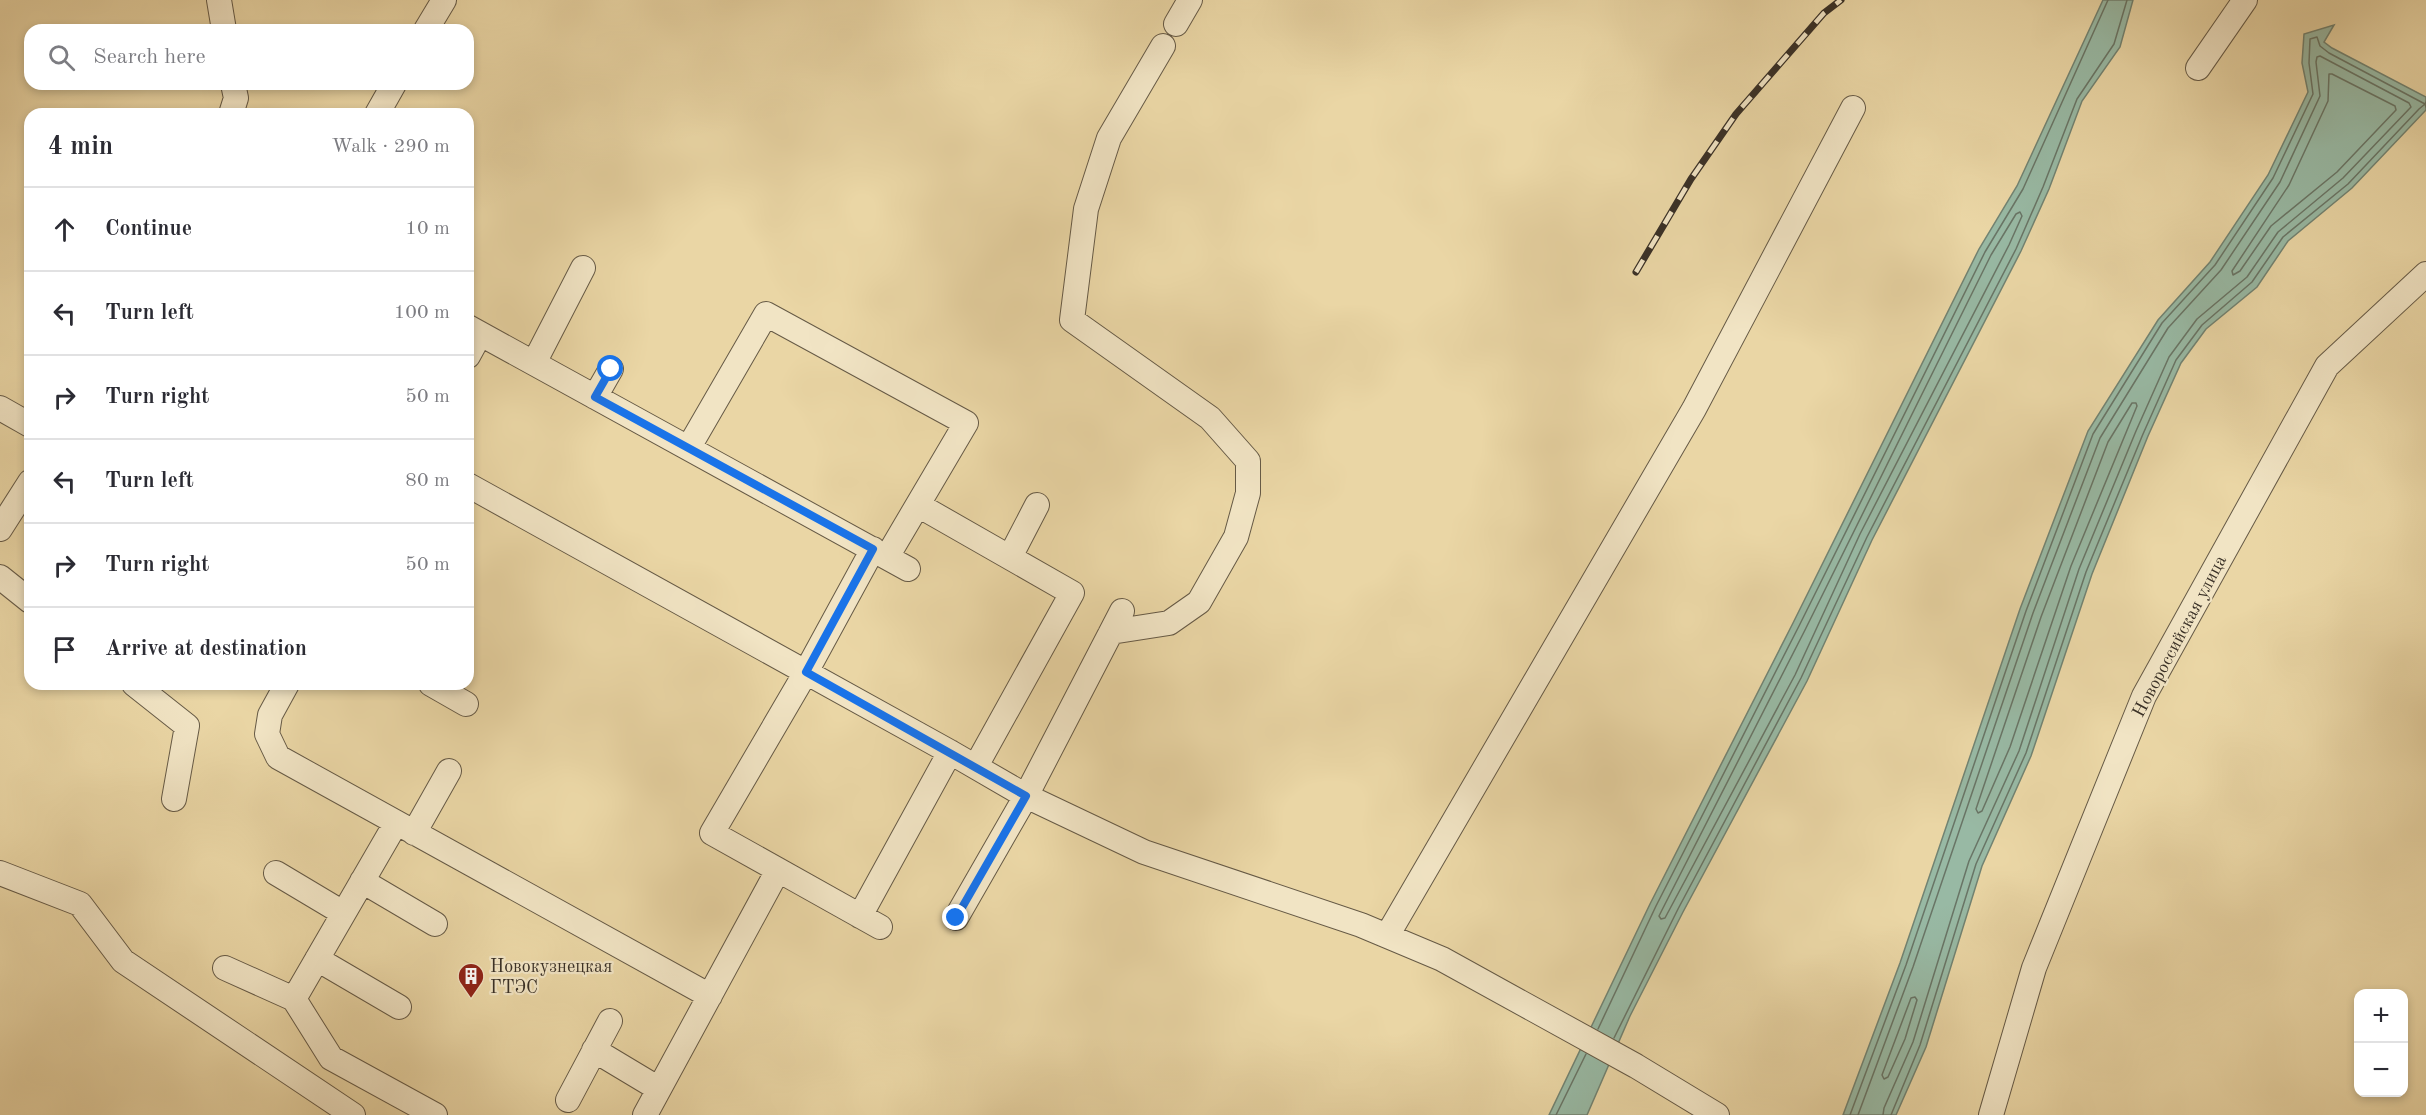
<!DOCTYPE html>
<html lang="en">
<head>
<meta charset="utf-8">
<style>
	:root { --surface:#fff; --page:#f2f2f3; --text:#2b2b33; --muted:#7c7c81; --line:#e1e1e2 }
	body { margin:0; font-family:"Old Standard TT",serif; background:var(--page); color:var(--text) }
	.controls { position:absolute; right:18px; bottom:18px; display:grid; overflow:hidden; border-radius:12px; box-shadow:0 3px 9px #0003 }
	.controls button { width:54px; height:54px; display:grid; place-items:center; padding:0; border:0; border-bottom:2px solid var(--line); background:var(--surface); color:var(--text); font:30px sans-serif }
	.stop { position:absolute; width:18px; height:18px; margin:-14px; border:4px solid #1a73e8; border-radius:50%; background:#fff }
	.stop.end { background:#1a73e8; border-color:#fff; box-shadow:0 2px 6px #0008 }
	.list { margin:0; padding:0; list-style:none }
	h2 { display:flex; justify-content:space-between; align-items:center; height:78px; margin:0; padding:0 24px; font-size:26px }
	h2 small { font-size:20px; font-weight:400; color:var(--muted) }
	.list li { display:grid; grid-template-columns:39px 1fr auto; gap:18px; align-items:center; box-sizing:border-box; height:84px; padding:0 24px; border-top:2px solid var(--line) }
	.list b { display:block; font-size:22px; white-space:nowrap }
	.list em { font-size:20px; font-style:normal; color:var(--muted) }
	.icon { flex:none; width:33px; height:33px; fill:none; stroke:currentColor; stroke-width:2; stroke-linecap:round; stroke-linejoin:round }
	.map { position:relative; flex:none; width:2426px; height:1115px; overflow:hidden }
	.search { position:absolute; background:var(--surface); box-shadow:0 3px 9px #0003; left:24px; top:24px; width:450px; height:66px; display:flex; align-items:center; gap:15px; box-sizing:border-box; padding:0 21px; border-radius:18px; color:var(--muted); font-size:22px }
	.panel { position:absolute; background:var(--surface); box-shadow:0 3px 9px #0003; left:24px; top:108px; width:450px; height:582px; border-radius:18px }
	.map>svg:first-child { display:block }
</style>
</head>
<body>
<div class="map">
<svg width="2426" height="1115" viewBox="0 0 2426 1115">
	<rect width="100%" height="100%" fill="#ead6a5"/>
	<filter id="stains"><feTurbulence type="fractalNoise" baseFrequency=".00333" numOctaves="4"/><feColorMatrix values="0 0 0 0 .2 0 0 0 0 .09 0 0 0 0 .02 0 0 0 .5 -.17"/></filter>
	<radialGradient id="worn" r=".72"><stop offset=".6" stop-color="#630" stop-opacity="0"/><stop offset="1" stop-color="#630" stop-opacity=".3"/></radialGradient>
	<path fill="#98b9a4" stroke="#728372" stroke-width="1.5" d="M 2103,0 L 2133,0 L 2120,47 L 2082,101 L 2049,189 L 2021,251 L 1872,540 L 1807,681 L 1683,912 L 1630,1016 L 1587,1115 L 1549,1115 L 1650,904 L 1793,623 L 1979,249 L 2017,186 Z
		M 2334,25 L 2324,42 L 2332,48 L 2426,97 L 2426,110 L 2352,188 L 2288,241 L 2257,287 L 2206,329 L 2181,363 L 2148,436 L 2092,574 L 2031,756 L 1982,866 L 1926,1047 L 1896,1115 L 1843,1115 L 1900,963 L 2020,609 L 2088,431 L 2158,320 L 2210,262 L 2268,175 L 2308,92 L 2302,63 L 2304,34 Z"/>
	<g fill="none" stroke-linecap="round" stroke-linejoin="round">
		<path stroke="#697566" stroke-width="1.5" d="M 2329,74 L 2332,74 L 2395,106 L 2396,110 L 2337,172 L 2271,226 L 2240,271 L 2233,275 L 2232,271 L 2289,185 L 2328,101 Z
			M 2020,212 L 2022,216 L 2009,245 L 1860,534 L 1795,675 L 1665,918 L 1661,919 L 1659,916 L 1662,910 L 1805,630 L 1991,255 L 2016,214 Z
			M 2132,403 L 2136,403 L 2137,406 L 2071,566 L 2010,747 L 1982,811 L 1978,813 L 1976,809 L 2041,617 L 2108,442 Z
			M 1915,997 L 1917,1000 L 1905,1039 L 1888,1077 L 1884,1079 L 1882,1075 L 1911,998 Z
			M 1598,1029 L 1656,906 L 1799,626 L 1985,252 L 2023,189 L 2108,0
			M 1614,1038 L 1678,909 L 1801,678 L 1867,537 L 2016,249 L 2043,187 L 2077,99 L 2114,44 L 2127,0
			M 1556,1115 L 1586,1054
			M 1850,1115 L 1906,965 L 2026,611 L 2093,434 L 2162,323 L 2215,265 L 2273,178 L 2313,94 L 2309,63 L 2310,39 L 2317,37 L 2320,46 L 2329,53 L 2425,104 L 2426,102
			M 1858,1115 L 1913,967 L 2033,613 L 2100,438 L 2168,328 L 2221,270 L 2280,182 L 2320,96 L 2316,62 L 2317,57 L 2320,56 L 2409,103 L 2411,107 L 2343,178 L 2278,232 L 2247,277 L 2197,319 L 2169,357 L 2136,431 L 2079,569 L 2019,751 L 1969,861 L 1913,1042 L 1884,1108 L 1883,1115
			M 1891,1115 L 1920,1045 L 1976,864 L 2026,753 L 2086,572 L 2143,434 L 2176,360 L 2202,325 L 2252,282 L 2283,237 L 2348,184 L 2419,109 L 2425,104 L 2426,107"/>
		<g stroke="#665a46" stroke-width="26">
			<path id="minor" d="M 219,0 L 224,30
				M 1176,24 L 1190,0
				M 426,30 L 444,0
				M 2198,68 L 2245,0
				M 231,114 L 236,98 L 233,84
				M 377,114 L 394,84
				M 468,327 L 908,569
				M 468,356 L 480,334
				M 534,363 L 583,268
				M 595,397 L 611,369
				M 0,408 L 30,425
				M 689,447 L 766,314 L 966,423 L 887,557
				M 468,485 L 950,752 L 1026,796 L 1144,852 L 1361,925 L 1442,959 L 1636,1066 L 1717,1115
				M 918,505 L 1072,593 L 976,766
				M 0,529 L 30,482
				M 873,549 L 806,672 L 712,833 L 880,927
				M 1010,557 L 1037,505
				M 0,577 L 30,601
				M 1111,632 L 1169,623 L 1199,602 L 1236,537 L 1248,493 L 1248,461 L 1210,418 L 1072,320 L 1086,209 L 1109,138 L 1163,46
				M 134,684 L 187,726 L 174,799
				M 287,684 L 270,715 L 267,734 L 278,757 L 710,996
				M 431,684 L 466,704
				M 414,833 L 449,771
				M 0,873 L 80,904 L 123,961 L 353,1115
				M 276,873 L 343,913
				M 362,881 L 435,924
				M 860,916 L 950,752
				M 956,918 L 1026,796 L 1122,611
				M 1387,936 L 1694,409 L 1853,108
				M 317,959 L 399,1007
				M 225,968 L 294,999 L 331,1058 L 435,1115
				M 294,999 L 396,823
				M 594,1050 L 659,1089
				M 568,1100 L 610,1021
				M 645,1115 L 778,870
				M 1991,1115 L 2034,968 L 2144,696 L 2327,366 L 2426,274"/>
		</g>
		<use href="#minor" stroke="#f1e4c4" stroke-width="24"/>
		<g stroke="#3a3127" stroke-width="7">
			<path id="rail" d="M 1636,272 L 1691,179 L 1736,114 L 1824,13 L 1841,0"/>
		</g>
		<use href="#rail" stroke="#f1e4c4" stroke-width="4.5" stroke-dasharray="14" stroke-linecap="butt"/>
	</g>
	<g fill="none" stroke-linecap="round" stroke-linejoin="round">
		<path stroke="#1a73e8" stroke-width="8" d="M 611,369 L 595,397 L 873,549 L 806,672 L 1026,796 L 956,918"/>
	</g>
	<defs>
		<g id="building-pin" transform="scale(1.35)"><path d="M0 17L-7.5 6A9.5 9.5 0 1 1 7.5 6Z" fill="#8f2418" stroke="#f1e4c4"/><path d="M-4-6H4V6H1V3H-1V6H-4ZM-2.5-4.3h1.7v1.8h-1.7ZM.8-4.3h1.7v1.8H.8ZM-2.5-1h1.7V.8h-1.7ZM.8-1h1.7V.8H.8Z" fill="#fff"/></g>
	</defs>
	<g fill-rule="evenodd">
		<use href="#building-pin" x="471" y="976"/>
	</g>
	<g text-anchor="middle" stroke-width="4.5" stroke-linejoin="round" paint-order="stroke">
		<g font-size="18" fill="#3a3127" stroke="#f1e4c4">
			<text transform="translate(2179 636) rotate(-62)" y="6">Новороссийская улица</text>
		</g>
		<g font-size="18" fill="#3a3127" stroke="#f1e4c4" text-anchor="start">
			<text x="490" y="972">Новокузнецкая<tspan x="490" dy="21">ГТЭС</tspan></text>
		</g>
	</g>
	<rect width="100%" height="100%" filter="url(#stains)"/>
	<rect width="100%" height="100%" fill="url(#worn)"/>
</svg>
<div class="controls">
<button>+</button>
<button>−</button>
</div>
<div class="stop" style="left:611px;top:369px"></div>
<div class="stop end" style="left:956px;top:918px"></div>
<div class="search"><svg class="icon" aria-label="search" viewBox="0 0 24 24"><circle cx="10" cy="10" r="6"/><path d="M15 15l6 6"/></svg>Search here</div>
<section class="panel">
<h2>4 min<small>Walk · 290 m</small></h2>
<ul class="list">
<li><svg class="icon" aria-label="ahead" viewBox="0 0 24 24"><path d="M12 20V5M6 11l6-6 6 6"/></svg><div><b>Continue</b></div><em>10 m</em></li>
<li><svg class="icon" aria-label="left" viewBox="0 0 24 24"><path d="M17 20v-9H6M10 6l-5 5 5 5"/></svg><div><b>Turn left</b></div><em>100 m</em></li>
<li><svg class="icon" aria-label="right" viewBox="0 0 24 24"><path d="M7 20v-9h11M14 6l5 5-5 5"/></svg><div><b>Turn right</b></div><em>50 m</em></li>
<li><svg class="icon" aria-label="left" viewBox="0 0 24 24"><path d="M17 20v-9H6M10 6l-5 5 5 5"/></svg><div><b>Turn left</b></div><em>80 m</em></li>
<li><svg class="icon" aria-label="right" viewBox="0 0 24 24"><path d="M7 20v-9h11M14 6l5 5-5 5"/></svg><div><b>Turn right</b></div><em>50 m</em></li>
<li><svg class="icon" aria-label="arrive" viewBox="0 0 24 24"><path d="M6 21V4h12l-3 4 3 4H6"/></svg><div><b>Arrive at destination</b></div></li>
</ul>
</section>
</div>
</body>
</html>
